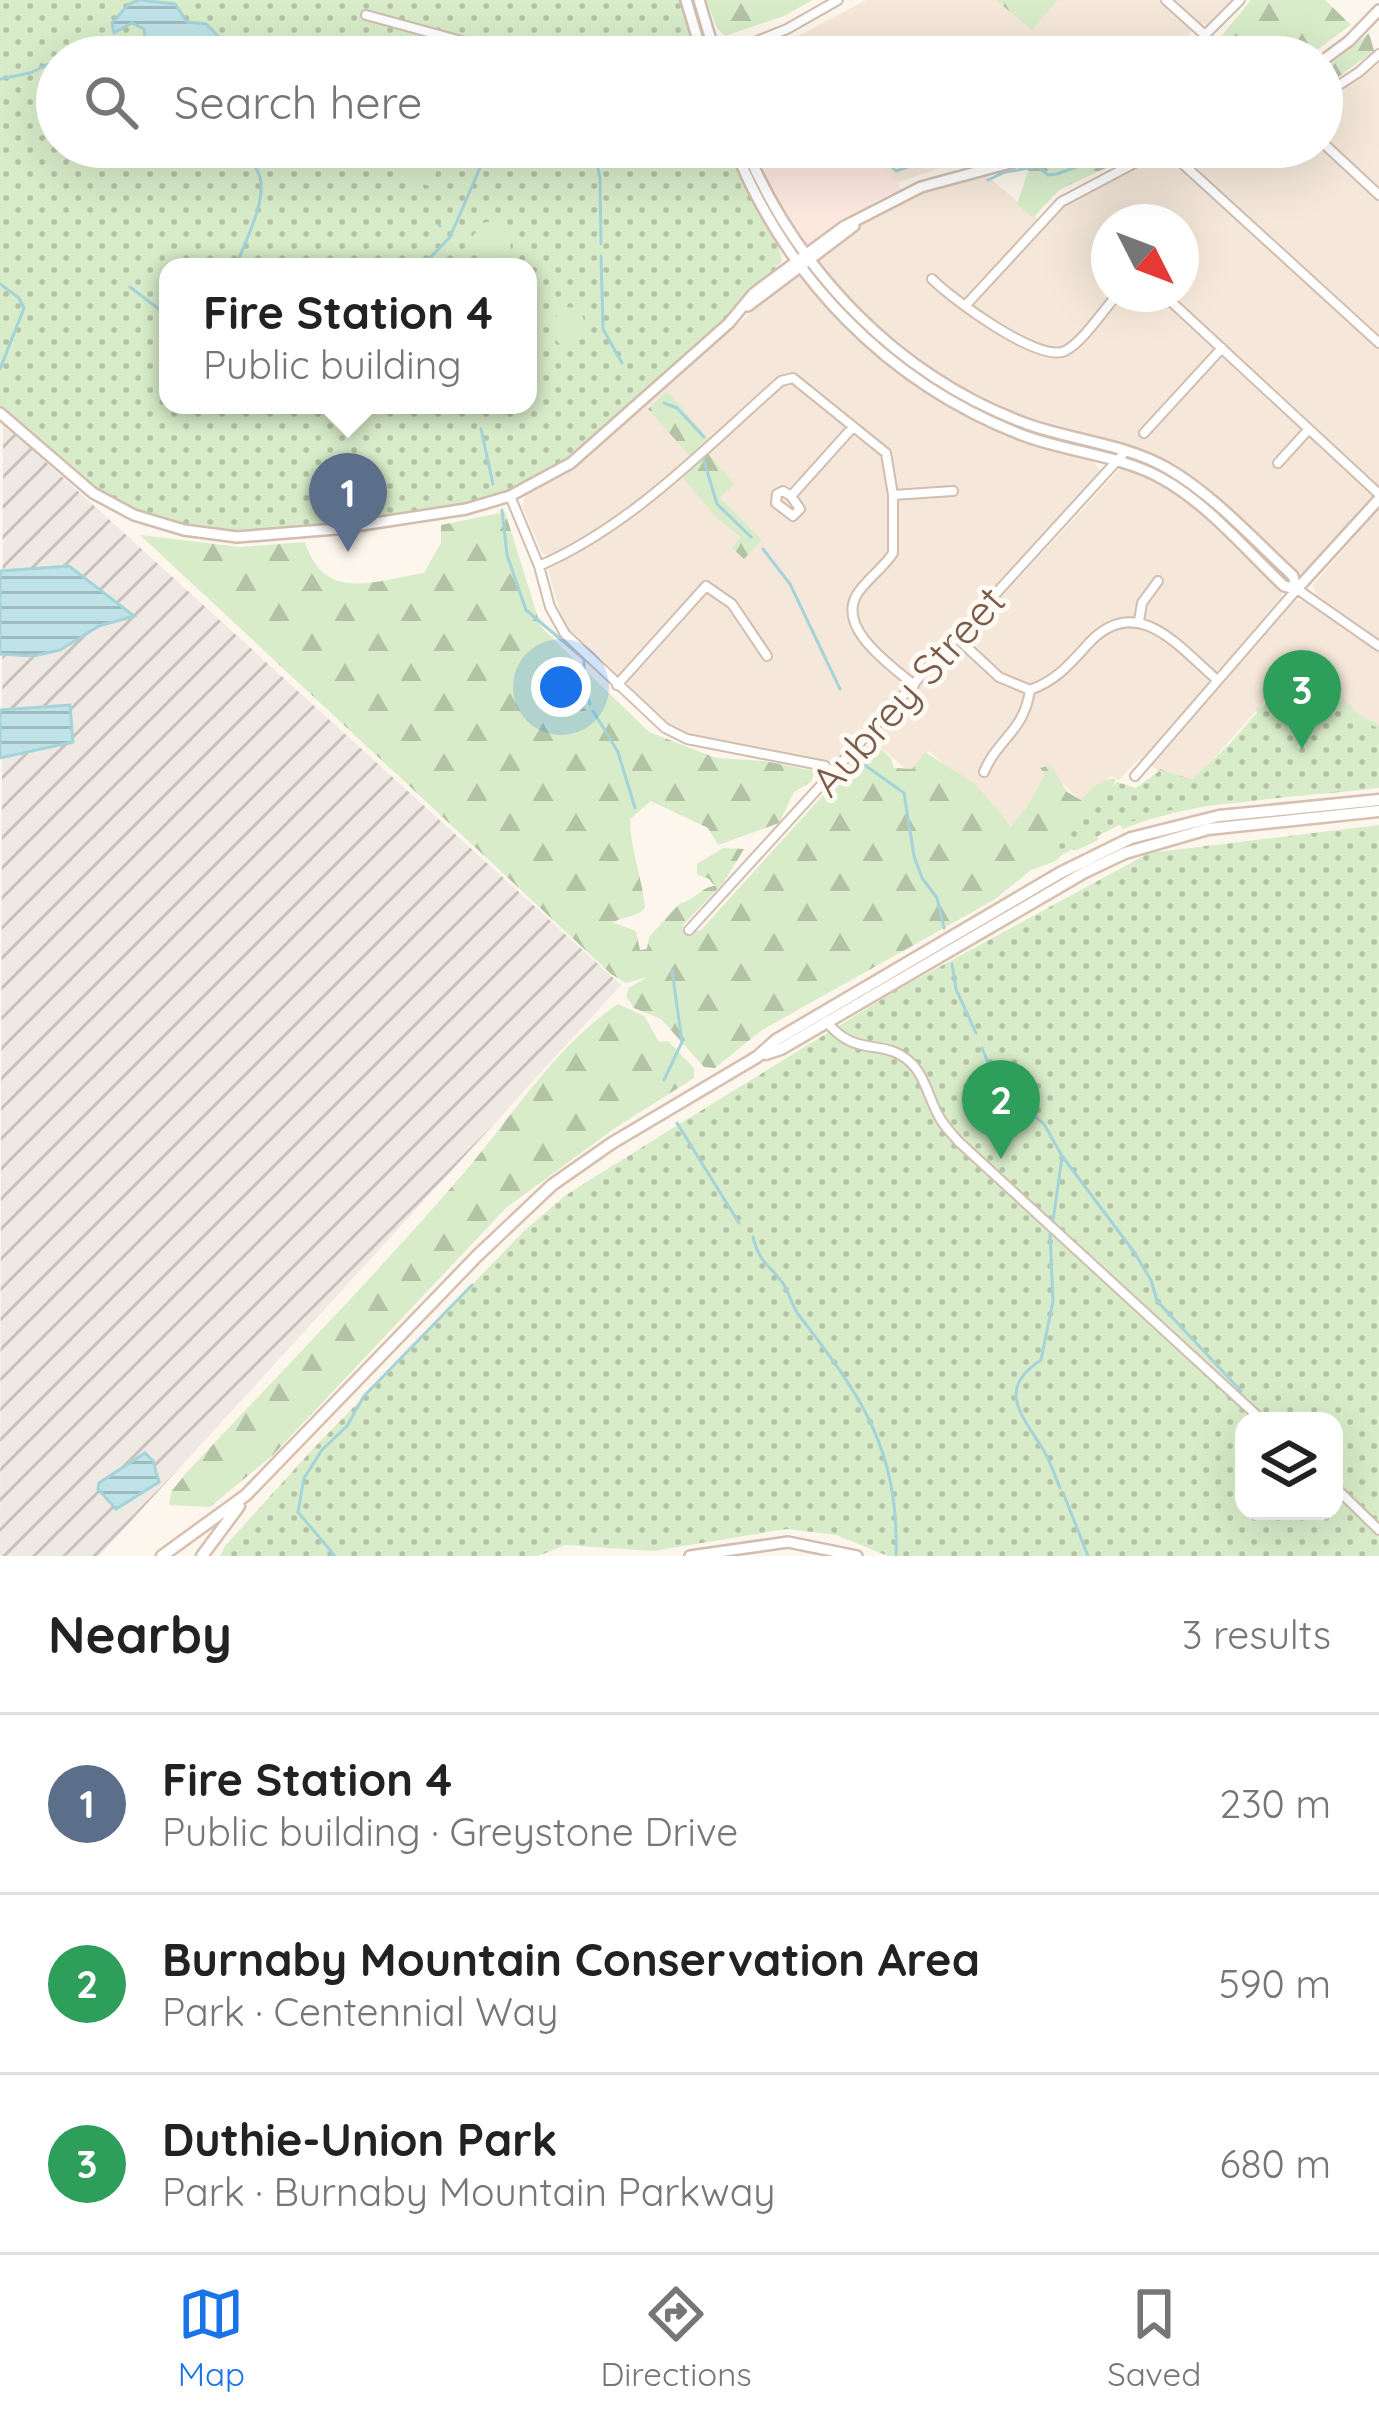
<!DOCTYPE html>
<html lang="en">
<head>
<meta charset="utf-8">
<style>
	:root { --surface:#fff; --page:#f2f2f2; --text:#222; --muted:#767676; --line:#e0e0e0; --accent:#1a73e8 }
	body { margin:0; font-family:Quicksand,sans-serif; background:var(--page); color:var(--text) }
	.controls { position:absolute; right:36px; bottom:36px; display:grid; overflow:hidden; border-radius:24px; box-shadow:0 12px 48px #0002 }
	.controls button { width:108px; height:108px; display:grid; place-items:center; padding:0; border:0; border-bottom:3px solid var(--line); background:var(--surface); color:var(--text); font:60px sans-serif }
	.compass { position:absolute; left:1091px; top:204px; width:108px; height:108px; border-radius:50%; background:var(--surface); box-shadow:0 12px 48px #0002; rotate:132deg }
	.you { position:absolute; left:561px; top:687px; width:42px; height:42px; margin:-30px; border:9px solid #fff; border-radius:50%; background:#1a73e8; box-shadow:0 0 0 18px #1a73e833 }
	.badge { display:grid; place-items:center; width:78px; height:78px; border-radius:50%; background:var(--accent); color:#fff; font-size:39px; font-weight:700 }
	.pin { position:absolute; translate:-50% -99px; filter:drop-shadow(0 3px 6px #0008) }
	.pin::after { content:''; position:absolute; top:63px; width:42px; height:36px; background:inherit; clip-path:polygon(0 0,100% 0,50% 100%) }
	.popup { position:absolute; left:159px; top:258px; width:378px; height:156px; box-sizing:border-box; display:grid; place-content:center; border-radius:24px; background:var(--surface); filter:drop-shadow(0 3px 9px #0005); font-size:39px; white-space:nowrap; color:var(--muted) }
	.popup b { font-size:45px; color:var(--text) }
	.popup::after { content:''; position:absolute; left:50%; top:100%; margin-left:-24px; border:24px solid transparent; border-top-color:var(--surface) }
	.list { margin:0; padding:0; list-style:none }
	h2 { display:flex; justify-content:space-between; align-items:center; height:156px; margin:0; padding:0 48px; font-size:51px }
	h2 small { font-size:39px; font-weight:400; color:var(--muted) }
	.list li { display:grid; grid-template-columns:78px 1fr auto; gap:36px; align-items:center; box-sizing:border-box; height:180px; padding:0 48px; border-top:3px solid var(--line) }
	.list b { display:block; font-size:45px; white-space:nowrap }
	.list p { margin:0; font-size:39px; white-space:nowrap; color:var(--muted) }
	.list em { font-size:39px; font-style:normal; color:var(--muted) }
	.icon { flex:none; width:66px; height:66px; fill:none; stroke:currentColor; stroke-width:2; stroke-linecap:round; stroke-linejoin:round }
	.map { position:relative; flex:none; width:1379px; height:1556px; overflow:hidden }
	.search { position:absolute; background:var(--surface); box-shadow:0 12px 48px #0002; left:36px; right:36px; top:36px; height:132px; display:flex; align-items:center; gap:30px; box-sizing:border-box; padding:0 42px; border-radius:66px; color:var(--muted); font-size:45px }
	.sheet { height:696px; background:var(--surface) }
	nav { display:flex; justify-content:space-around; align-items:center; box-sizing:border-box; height:168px; border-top:3px solid var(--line); background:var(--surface); font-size:33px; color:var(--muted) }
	nav a { display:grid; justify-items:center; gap:6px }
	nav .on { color:var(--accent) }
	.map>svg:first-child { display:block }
</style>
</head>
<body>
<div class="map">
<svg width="1379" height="1556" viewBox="0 0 1379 1556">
	<defs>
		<pattern id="industrial-furrows" width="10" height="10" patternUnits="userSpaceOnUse" patternTransform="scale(3)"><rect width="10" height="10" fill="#efe9e4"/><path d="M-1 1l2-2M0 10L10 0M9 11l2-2" fill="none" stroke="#c7c0bb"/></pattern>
		<pattern id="forest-firs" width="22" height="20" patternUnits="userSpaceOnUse" patternTransform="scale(3)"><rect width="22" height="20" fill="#d8ecc9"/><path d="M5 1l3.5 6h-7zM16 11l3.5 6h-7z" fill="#b4c2a5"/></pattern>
		<pattern id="park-dots" width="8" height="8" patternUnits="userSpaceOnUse" patternTransform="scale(3)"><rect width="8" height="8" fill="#d8ecc9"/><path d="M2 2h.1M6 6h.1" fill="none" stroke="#b4c2a5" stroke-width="1.8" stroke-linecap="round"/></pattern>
		<pattern id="water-rules" width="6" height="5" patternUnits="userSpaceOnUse" patternTransform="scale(3)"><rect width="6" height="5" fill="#bfe3e8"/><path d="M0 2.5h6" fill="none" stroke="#a0bbbe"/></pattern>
	</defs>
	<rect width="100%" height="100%" fill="#fdf6ec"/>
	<path fill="#f5e8da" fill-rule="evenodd" d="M 866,0 L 1001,0 L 1032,29 L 1058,0 L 1159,0 L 1193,30 L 1171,57 L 746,57 L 804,33 Z
		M 1171,0 L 1237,0 L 1211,24 L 1203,24 L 1197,23 Z
		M 1379,61 L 1379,491 L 1303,573 L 1297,573 L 1193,479 L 1163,460 L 1030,420 L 945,378 L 868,318 L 818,262 L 822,253 L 887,208 L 923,192 L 985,174 L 1038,219 L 970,294 L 984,291 L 1065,204 L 1098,182 L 1161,155 L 1189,147 L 1322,147 L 1322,99 ZM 1109,222 L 1181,222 L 1181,294 L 1109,294 Z
		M 867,147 L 1002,147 L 896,183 Z
		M 794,275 L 802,277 L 853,332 L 908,378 L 1015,436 L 1093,460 L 1100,470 L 1096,479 L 837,763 L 687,735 L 668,725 L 630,690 L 628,682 L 699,602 L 690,599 L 621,675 L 613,675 L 570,633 L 561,616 L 548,570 L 631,518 L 619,516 L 548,556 L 542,553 L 522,506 L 526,494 L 581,461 Z
		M 1121,468 L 1151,477 L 1186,499 L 1280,586 L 1283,599 L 1303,601 L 1379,651 L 1379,727 L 1362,718 L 1304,664 L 1297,664 L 1188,788 L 1139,759 L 1119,780 L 1111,776 L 1084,803 L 1048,771 L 1014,827 L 929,751 L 909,772 L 870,738 L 955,648 L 962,649 L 995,679 L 1013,689 L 1017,680 L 1002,672 L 970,642 L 968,633 Z
		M 1379,509 L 1379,639 L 1317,595 L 1312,586 Z"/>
	<path fill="#fde8e0" d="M 751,147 L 867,147 L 901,189 L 874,202 L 814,243 L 805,244 L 778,204 Z"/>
	<path fill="url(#industrial-furrows)" d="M 3,423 L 621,985 L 99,1556 L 0,1556 Z"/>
	<path fill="url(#forest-firs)" d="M 706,0 L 813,0 L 784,16 L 725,36 L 717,28 Z
		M 996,0 L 1058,0 L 1032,30 Z
		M 1251,0 L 1325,0 L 1351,25 L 1307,57 L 1204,57 Z
		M 1369,33 L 1374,51 L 1322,89 L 1322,71 Z
		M 1106,147 L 1151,147 L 1059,190 L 1033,218 L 1017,204 L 1029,168 Z
		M 667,391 L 708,438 L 701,445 L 734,484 L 720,498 L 762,540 L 744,559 L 732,548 L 741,537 L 717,518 L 683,478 L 697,464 L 648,409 Z
		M 505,512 L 541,627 L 649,732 L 716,758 L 765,761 L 815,771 L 811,782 L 794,792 L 779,823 L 718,845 L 708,828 L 651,801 L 630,819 C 630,849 642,877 645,907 L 640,913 L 612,922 L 636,931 L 640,950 L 647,949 L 649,937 L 680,903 C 695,901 700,887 715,886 L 708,878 L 697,875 L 697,864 L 723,848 L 744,849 L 724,882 L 683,925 L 684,933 L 701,930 L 873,740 L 891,759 L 894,768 L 912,769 L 925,752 L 975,784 L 1011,826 L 1026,808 L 1045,774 L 1040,768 L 1051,765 L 1067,792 L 1081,800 L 1095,785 L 1112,778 L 1116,780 L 1106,798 L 1139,791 L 1157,775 L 1158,768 L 1190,782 L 1259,716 L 1255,708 L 1274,703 L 1273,688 L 1291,678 L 1301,665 L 1309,667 L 1360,715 L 1379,725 L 1379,788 C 1292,799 1206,796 1123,829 L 1116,821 L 1096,828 L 1098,840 L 1077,850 L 1067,849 L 1056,861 L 1031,870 L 994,900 L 762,1030 L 715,1068 L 704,1067 L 661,1019 L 634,1008 L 626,996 L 629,988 L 647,977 L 626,983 L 611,974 L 140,535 L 240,547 L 305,542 C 324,603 374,581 424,573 L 441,543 L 441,525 Z
		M 618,1004 L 644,1016 L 659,1042 L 668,1041 L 694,1068 L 694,1078 L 615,1128 L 506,1208 L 273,1455 L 210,1507 L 169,1505 L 171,1492 L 187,1472 C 280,1373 374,1277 463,1174 C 511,1118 556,1045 618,1004 Z"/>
	<path fill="url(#park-dots)" fill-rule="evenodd" d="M 0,0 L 682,0 L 698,57 L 57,57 L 57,147 L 729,147 C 739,171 782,243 782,261 L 731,315 L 584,447 L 517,487 L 452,507 L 263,533 C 138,535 87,486 0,406 ZM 168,267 L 528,267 L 528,405 L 168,405 Z
		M 1298,665 L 1362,720 L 1379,729 L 1379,787 L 1171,810 L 1119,825 L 1054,859 L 1061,840 L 1117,782 L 1136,788 L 1161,770 L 1198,781 Z
		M 1379,825 L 1379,1556 L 888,1556 L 836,1535 L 787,1529 L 653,1551 L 565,1545 L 538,1556 L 220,1556 L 225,1546 L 311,1451 L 524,1231 L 566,1195 L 681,1123 L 897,990 L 1149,853 ZM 1244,1421 L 1334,1421 L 1334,1511 L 1244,1511 Z"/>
	<path fill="#d8ecc9" d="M 414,147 L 443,148 L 432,187 L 406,179 Z
		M 485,222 L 496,222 L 511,235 L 510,254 L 497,265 L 489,266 L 467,242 Z
		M 567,307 L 579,308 L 590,335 L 563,348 L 550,333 L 550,322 Z"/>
	<path fill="url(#water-rules)" stroke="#a5d3da" stroke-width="3" d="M 139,0 L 175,4 L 187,22 L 206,24 L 227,45 L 247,57 L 176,57 L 171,45 L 164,49 L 165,42 L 145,40 L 144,29 L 132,23 L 114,33 L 112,23 L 129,4 Z
		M 69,566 L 134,616 L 99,626 L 60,650 L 33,656 L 0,654 L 0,571 Z
		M 70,705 L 73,742 L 0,758 L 0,710 Z
		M 145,1453 L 153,1461 L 159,1482 L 116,1509 L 98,1489 L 99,1483 Z"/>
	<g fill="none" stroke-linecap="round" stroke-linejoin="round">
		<path stroke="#a5d3da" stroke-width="3" d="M 422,52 L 430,57
			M 63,57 L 88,45
			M 369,57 L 381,44 L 396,39 L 413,46
			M 0,79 L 30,73 L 57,60
			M 234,147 C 240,153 250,159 255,167 C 274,191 244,241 236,267
			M 594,147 L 600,179 L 601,244
			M 870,147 L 896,171 L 944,155
			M 962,148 L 965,147
			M 1035,164 L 1048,175 L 1057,174 L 1130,147
			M 988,180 L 1005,172 L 1036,167
			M 439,225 L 440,226
			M 601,256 L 603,329 L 622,363
			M 421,267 L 450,237 L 489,147
			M 0,284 L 19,298 L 24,308 L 0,369
			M 130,287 L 168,316
			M 664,403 L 677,408 L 704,437
			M 481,429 L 493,484
			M 704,461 L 717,504 L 751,537
			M 502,510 L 507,555 L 526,610 L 584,659 L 585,688 L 590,704
			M 763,549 L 790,584 L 840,689
			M 593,711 L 618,752 L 635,808
			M 852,756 L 904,793 L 914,856 L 922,878 L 937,898 L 944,928
			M 952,964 L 956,989 L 976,1033
			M 982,1048 L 998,1087 L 1044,1124 L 1062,1156 L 1134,1252 L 1151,1280 L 1157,1301 L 1241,1391
			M 664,1080 L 682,1042 L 672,970
			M 677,1123 L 739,1223
			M 1053,1221 L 1062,1157
			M 1050,1234 L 1053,1301 L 1041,1360 C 994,1390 1024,1417 1044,1451 C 1051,1463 1055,1476 1060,1488
			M 753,1237 C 760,1264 767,1262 782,1282 C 789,1291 791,1304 798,1314 C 861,1396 899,1448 896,1556
			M 1064,1495 L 1088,1556
			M 335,1556 L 298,1512 L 304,1478 L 322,1450 L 347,1426 L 364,1396 L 472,1285"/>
		<g stroke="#d1beb0" stroke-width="12">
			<path id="minor" d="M 1166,0 L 1206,36
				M 366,15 L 520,57
				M 1197,43 L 1240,0
				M 717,57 L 787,29 L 838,0
				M 1322,96 L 1359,72 L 1379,54
				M 1322,142 L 1379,195
				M 1174,147 L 1184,165 L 1379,343
				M 932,279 C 952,299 1038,363 1065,351 C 1084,341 1103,310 1118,294
				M 1163,294 L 1379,494
				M 965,306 L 1061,202 L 1146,157 L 1172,147
				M 1144,433 L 1222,348
				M 1278,463 L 1309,429
				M 893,495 L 953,491
				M 510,496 L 539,566 L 550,607 L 565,634 L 665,728 L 687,739 L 825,766 L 833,773
				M 791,496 L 800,509 L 793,516 L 776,503 L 777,494 L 783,491 L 791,496 L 853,427
				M 539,566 C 633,525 705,448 781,381 L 793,378 L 886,453 L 893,495 L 893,553 C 883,569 865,580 856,596 C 838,630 892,666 914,685
				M 1139,621 L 1142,603 L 1158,581
				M 957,638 L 999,677 L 1030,690 C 1057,680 1070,664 1089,643 C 1137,592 1179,647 1216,679
				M 617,685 L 706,586 L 732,604 L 767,656
				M 984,772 C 998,738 1024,732 1030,690
				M 1135,776 L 1297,589 L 1379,646
				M 689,930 L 1125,452
				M 826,1021 C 856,1059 881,1037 909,1061 C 926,1076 929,1101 941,1120 C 946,1128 953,1135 959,1142 L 1263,1421
				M 1334,1486 L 1379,1530"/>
		</g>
		<g stroke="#d1beb0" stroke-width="14">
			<path id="tertiary" d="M 686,0 L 703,57
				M 699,0 L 716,57
				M 1322,61 L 1349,41 L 1379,10
				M 734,147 C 787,279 888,383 1022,435 C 1067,452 1119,455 1161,478 C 1207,503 1246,550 1284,586 L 1297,589
				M 745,147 C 798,272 897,376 1027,424 C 1072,440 1125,444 1167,468 C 1214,495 1253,539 1293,576 L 1297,589
				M 748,306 L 854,226
				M 0,413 L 93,493 L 134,515 L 184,530 L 237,537 L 336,529 L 466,509 L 510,496 L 571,463 L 729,323 L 754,293 L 843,227 L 921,187 L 1069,147
				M 1297,589 L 1379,499
				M 690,1556 L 788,1542 L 857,1556"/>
		</g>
		<g stroke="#d6c0b0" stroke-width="15">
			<path id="secondary" d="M 766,1054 L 781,1049 L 1085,872 L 1125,853 L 1208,829 L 1379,811
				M 162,1556 L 246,1495 L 477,1256 L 552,1185 L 612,1143 L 757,1057 L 776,1040 L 1060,873 L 1131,838 L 1219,816 L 1379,800
				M 202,1556 L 239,1506"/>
		</g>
		<use href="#minor" stroke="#fff" stroke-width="8"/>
		<use href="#tertiary" stroke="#fff" stroke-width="9"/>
		<use href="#secondary" stroke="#fff" stroke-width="10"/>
	</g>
	<g text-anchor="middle" stroke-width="10" stroke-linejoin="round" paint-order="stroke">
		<g font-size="42" fill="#7a5c4d" stroke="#fffaf3">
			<text transform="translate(908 691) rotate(-48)" y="15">Aubrey Street</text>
		</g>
	</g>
</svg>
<div class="controls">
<button><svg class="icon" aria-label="layers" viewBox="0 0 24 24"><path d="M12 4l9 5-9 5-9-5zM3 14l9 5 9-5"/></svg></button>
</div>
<svg class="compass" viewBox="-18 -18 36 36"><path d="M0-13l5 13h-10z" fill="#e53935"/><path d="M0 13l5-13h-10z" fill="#767676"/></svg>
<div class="you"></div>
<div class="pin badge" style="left:348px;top:552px;background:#5c6f8a">1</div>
<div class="popup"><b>Fire Station 4</b>Public building</div>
<div class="pin badge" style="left:1001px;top:1159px;background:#2e9e5b">2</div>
<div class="pin badge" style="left:1302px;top:749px;background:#2e9e5b">3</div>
<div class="search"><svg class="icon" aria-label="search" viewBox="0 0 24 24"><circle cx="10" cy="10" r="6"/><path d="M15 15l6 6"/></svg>Search here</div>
</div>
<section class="sheet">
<h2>Nearby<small>3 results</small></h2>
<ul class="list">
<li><span class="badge" style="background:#5c6f8a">1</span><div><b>Fire Station 4</b><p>Public building · Greystone Drive</p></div><em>230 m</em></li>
<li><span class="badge" style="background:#2e9e5b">2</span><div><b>Burnaby Mountain Conservation Area</b><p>Park · Centennial Way</p></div><em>590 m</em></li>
<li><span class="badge" style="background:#2e9e5b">3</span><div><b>Duthie-Union Park</b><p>Park · Burnaby Mountain Parkway</p></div><em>680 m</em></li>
</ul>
</section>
<nav>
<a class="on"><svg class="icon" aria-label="map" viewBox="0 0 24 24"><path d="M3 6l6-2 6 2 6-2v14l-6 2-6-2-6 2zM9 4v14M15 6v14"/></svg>Map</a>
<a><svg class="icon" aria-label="directions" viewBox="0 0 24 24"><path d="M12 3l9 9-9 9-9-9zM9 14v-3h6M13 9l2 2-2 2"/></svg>Directions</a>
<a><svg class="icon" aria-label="saved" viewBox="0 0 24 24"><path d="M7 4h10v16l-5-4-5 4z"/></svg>Saved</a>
</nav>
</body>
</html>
